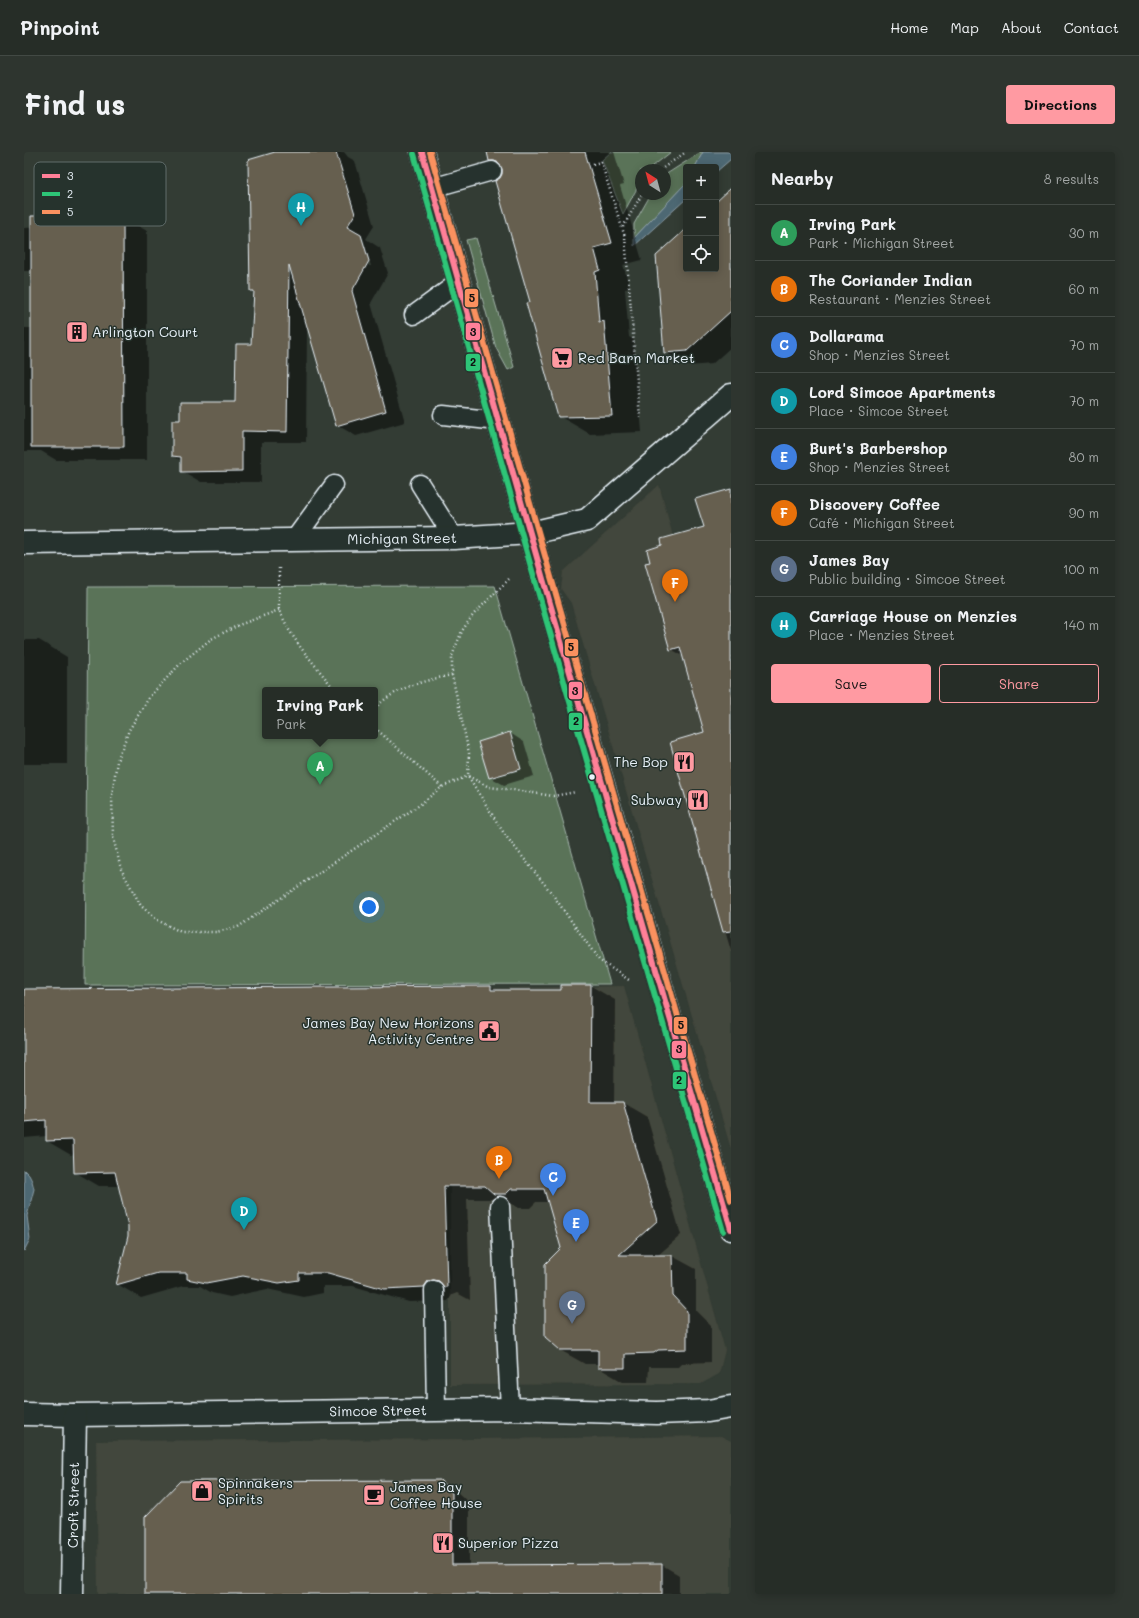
<!DOCTYPE html>
<html lang="en">
<head>
<meta charset="utf-8">
<style>
	:root { --surface:#262d27; --page:#2e352f; --text:#f1f3f6; --muted:#a4a8a7; --line:#424944; --accent:#ff9aa2 }
	body { margin:0; font-family:Mali,sans-serif; background:var(--page); color:var(--text) }
	.controls { position:absolute; right:12px; top:12px; display:grid; overflow:hidden; border-radius:4px; box-shadow:0 2px 10px #0003 }
	.controls button { width:36px; height:36px; display:grid; place-items:center; padding:0; border:0; border-bottom:1px solid var(--line); background:var(--surface); color:var(--text); font:20px sans-serif }
	.compass { position:absolute; left:611px; top:12px; width:36px; height:36px; border-radius:50%; background:var(--surface); box-shadow:0 2px 10px #0003; rotate:324deg }
	.you { position:absolute; left:345px; top:755px; width:14px; height:14px; margin:-10px; border:3px solid #fff; border-radius:50%; background:#1a73e8; box-shadow:0 0 0 6px #1a73e833 }
	.badge { display:grid; place-items:center; width:26px; height:26px; border-radius:50%; background:var(--accent); color:#fff; font-size:13px; font-weight:700 }
	.pin { position:absolute; translate:-50% -33px; filter:drop-shadow(0 1px 2px #0008) }
	.pin::after { content:''; position:absolute; top:21px; width:14px; height:12px; background:inherit; clip-path:polygon(0 0,100% 0,50% 100%) }
	.popup { position:absolute; left:238px; top:535px; width:116px; height:52px; box-sizing:border-box; display:grid; place-content:center; border-radius:4px; background:var(--surface); filter:drop-shadow(0 1px 3px #0005); font-size:13px; white-space:nowrap; color:var(--muted) }
	.popup b { font-size:15px; color:var(--text) }
	.popup::after { content:''; position:absolute; left:50%; top:100%; margin-left:-8px; border:8px solid transparent; border-top-color:var(--surface) }
	.list { margin:0; padding:0; list-style:none }
	h2 { display:flex; justify-content:space-between; align-items:center; height:52px; margin:0; padding:0 16px; font-size:17px }
	h2 small { font-size:13px; font-weight:400; color:var(--muted) }
	.list li { display:grid; grid-template-columns:26px 1fr auto; gap:12px; align-items:center; box-sizing:border-box; height:56px; padding:0 16px; border-top:1px solid var(--line) }
	.list b { display:block; font-size:15px; white-space:nowrap }
	.list p { margin:0; font-size:13px; white-space:nowrap; color:var(--muted) }
	.list em { font-size:13px; font-style:normal; color:var(--muted) }
	.actions { display:flex; gap:8px; padding:12px 16px }
	.actions a { flex:1; padding:9px 0; border:1px solid var(--accent); border-radius:4px; text-align:center; font-size:14px; color:var(--accent) }
	.actions .main { background:var(--accent); color:#111 }
	.icon { flex:none; width:22px; height:22px; fill:none; stroke:currentColor; stroke-width:2; stroke-linecap:round; stroke-linejoin:round }
	.map { position:relative; flex:none; width:707px; height:1442px; overflow:hidden; border-radius:4px }
	header { display:flex; align-items:center; gap:24px; box-sizing:border-box; height:56px; padding:0 20px; background:var(--surface); border-bottom:1px solid var(--line) }
	header strong { font-size:19px }
	nav { display:flex; gap:22px; margin-inline-start:auto; font-size:14px }
	.intro { display:flex; align-items:center; justify-content:space-between; box-sizing:border-box; height:96px; padding:0 24px }
	h1 { margin:0; font-size:28px }
	.button { padding:10px 18px; border-radius:4px; background:var(--accent); color:#111; font-size:14px; font-weight:700 }
	main { display:flex; gap:24px; padding:0 24px }
	aside { flex:1; background:var(--surface); border-radius:4px; box-shadow:0 2px 10px #0003 }
	.map>svg:first-child { display:block }
</style>
</head>
<body>
<header>
<strong>Pinpoint</strong>
<nav><a>Home</a><a>Map</a><a>About</a><a>Contact</a></nav>
</header>
<div class="intro"><h1>Find us</h1><a class="button">Directions</a></div>
<main>
<div class="map">
<svg width="707" height="1442" viewBox="0 0 707 1442">
	<rect width="100%" height="100%" fill="#333c34"/>
	<filter id="ink" filterUnits="userSpaceOnUse"><feTurbulence type="fractalNoise" baseFrequency=".025" numOctaves="2"/><feDisplacementMap in="SourceGraphic" scale="8" xChannelSelector="R" yChannelSelector="G"/><feConvolveMatrix kernelMatrix="1 2 1 2 8 2 1 2 1" color-interpolation-filters="sRGB"/></filter>
	<g filter="url(#ink)">
		<path fill="#42463c" d="M 635,333 L 678,490 L 707,482 L 707,997 L 547,451 L 537,437 L 539,420 Z
			M 600,834 L 701,1198 L 695,1222 L 677,1232 L 426,1233 L 426,837 Z
			M 697,1284 L 707,1289 L 707,1442 L 74,1442 L 72,1289 L 448,1287 Z"/>
		<path fill="#5a7358" stroke="#a1b2a8" fill-rule="evenodd" d="M 587,0 L 647,0 L 624,18 L 617,18 L 617,29 L 599,62 L 578,8 Z
			M 677,0 L 679,0 L 671,15 L 662,15 L 662,31 L 610,86 L 610,72 L 627,42 L 641,42 L 641,23 Z
			M 452,86 L 490,215 L 484,218 L 472,196 L 442,88 Z
			M 471,434 L 586,832 L 61,833 L 64,435 ZM 241,538 L 351,538 L 351,584 L 241,584 Z"/>
		<path fill="#4e6773" stroke="#8c9ea8" d="M 679,0 L 707,0 L 707,7 L 692,20 L 692,15 L 671,15 Z
			M 662,31 L 662,47 L 610,94 L 610,86 Z
			M 0,1018 L 5,1023 L 8,1029 L 10,1037 L 3,1064 L 6,1087 L 0,1099 Z"/>
		<path fill="#0007" fill-rule="evenodd" d="M 255,0 L 320,0 L 324,5 L 331,9 L 350,74 L 342,87 L 356,96 L 364,121 L 347,151 L 381,270 L 332,284 L 313,273 L 283,175 L 282,290 L 237,290 L 237,330 L 177,330 L 158,319 L 158,309 L 149,304 L 157,269 L 212,251 L 228,193 L 230,140 L 227,138 ZM 336,83 L 338,83 L 347,114 L 345,114 Z
			M 464,0 L 590,0 L 600,33 L 596,34 L 618,108 L 599,113 L 606,136 L 601,137 L 605,185 L 610,188 L 618,280 L 566,282 L 535,264 L 476,27 L 479,22 L 479,16 L 466,8 Z
			M 707,38 L 707,195 L 688,212 L 665,214 L 641,200 L 662,78 L 662,117 L 692,117 L 692,51 Z
			M 99,65 L 123,79 L 123,308 L 32,308 L 17,299 L 0,299 L 0,176 L 8,176 L 8,119 L 0,119 L 0,76 L 53,73 Z
			M 707,338 L 707,799 L 689,738 L 681,581 L 659,504 L 647,497 L 628,411 L 640,394 L 681,376 Z
			M 0,488 L 15,488 L 43,505 L 43,612 L 0,612 Z
			M 486,581 L 500,590 L 510,624 L 480,633 L 466,625 Z
			M 567,834 L 591,848 L 590,951 L 599,951 L 623,965 L 657,1083 L 633,1104 L 648,1104 L 672,1117 L 672,1159 L 687,1174 L 687,1210 L 658,1211 L 654,1215 L 625,1215 L 624,1230 L 599,1230 L 575,1216 L 575,1212 L 561,1212 L 536,1198 L 538,1096 L 525,1050 L 512,1050 L 506,1056 L 495,1056 L 480,1047 L 443,1047 L 446,1148 L 433,1141 L 428,1143 L 424,1149 L 385,1150 L 329,1134 L 299,1134 L 299,1141 L 280,1145 L 243,1137 L 206,1145 L 188,1141 L 176,1134 L 159,1134 L 117,1146 L 93,1132 L 104,1084 L 105,1074 L 95,1034 L 75,1034 L 51,1020 L 51,1002 L 47,1003 L 23,989 L 23,984 L 0,986 L 0,838 L 467,835 L 474,839 L 538,839 Z
			M 415,1329 L 432,1339 L 445,1351 L 445,1414 L 638,1413 L 655,1423 L 655,1442 L 122,1442 Z"/>
		<path fill="#665f4f" stroke="#e8f1f8" d="M 251,0 L 312,0 L 331,62 L 323,75 L 337,83 L 345,109 L 328,139 L 362,259 L 312,274 L 265,113 L 263,280 L 218,279 L 218,319 L 157,320 L 157,305 L 148,304 L 148,268 L 156,268 L 156,250 L 211,250 L 212,192 L 227,192 L 230,139 L 226,139 L 224,8 Z
			M 463,0 L 561,0 L 588,91 L 570,96 L 576,118 L 571,120 L 575,170 L 580,169 L 588,264 L 534,265 L 502,151 L 506,150 L 471,29 L 476,26 L 478,22 L 478,17 L 475,11 L 470,9 L 465,9 Z
			M 707,36 L 707,159 L 663,199 L 640,201 L 632,104 L 662,77 L 662,117 L 692,117 L 692,50 Z
			M 7,64 L 99,64 L 100,295 L 7,295 Z
			M 707,337 L 707,779 L 699,780 L 646,590 L 680,580 L 656,495 L 646,498 L 621,411 L 626,410 L 623,398 L 638,393 L 637,387 L 680,375 L 671,347 Z
			M 486,580 L 497,617 L 465,626 L 454,590 Z
			M 537,833 L 567,833 L 566,950 L 599,950 L 633,1069 L 595,1103 L 648,1103 L 649,1144 L 663,1159 L 663,1197 L 634,1198 L 630,1201 L 601,1202 L 601,1216 L 574,1216 L 574,1198 L 536,1198 L 521,1185 L 521,1112 L 537,1096 L 520,1037 L 487,1037 L 482,1042 L 470,1042 L 461,1034 L 420,1034 L 423,1135 L 420,1135 L 415,1129 L 409,1128 L 404,1129 L 400,1135 L 360,1137 L 304,1121 L 275,1121 L 275,1128 L 255,1131 L 219,1124 L 182,1131 L 163,1127 L 163,1121 L 134,1121 L 92,1133 L 104,1084 L 104,1074 L 91,1020 L 50,1021 L 49,988 L 22,989 L 22,968 L 0,970 L 0,837 L 467,834 L 467,838 L 537,838 Z
			M 416,1328 L 428,1341 L 428,1413 L 638,1412 L 638,1442 L 121,1442 L 121,1365 L 156,1329 Z"/>
		<g fill="none" stroke-linecap="round" stroke-linejoin="round">
			<g stroke="#e8f1f8" stroke-width="21">
				<path id="service" d="M 408,36 L 468,19
					M 390,163 L 435,130
					M 419,263 L 474,269
					M 396,332 L 430,386
					M 270,388 L 310,333
					M 476,1054 L 486,1257
					M 410,1138 L 412,1258"/>
			</g>
			<g stroke="#e8f1f8" stroke-width="25">
				<g id="minor">
					<path id="s1" d="M 0,391 L 430,386 L 507,381 L 563,368 L 707,243"/>
					<path id="s2" d="M 0,1262 L 51,1263 L 486,1257 L 633,1261 L 684,1259 L 707,1255"/>
					<path id="s3" d="M 48,1442 L 51,1263"/>
				</g>
			</g>
			<g stroke="#e8f1f8" stroke-width="25">
				<path id="tertiary" d="M 398,0 L 519,427 L 580,636 L 707,1077"/>
			</g>
			<path stroke="#e8f1f8" stroke-width="2.5" stroke-dasharray="1 3" stroke-linecap="butt" d="M 569,12 L 577,10 L 601,85 L 616,266
				M 636,18 L 662,0
				M 599,75 L 618,42
				M 255,416 L 255,458 L 265,478 L 277,496 L 311,538
				M 485,427 L 449,463 L 438,479 L 428,504 L 428,523 L 445,601 L 444,624 L 481,683 L 526,739 L 575,808 L 605,828
				M 255,458 L 215,473 L 187,487 L 157,511 L 126,544 L 105,578 L 93,609 L 88,643 L 89,685 L 97,717 L 117,754 L 135,769 L 157,780 L 192,780 L 214,775 L 394,654 L 418,635 L 444,624 L 465,635 L 490,638 L 529,644 L 552,640
				M 351,556 C 372,535 399,529 428,523
				M 351,576 L 418,635"/>
			<use href="#service" stroke="#26332d" stroke-width="18"/>
			<use href="#minor" stroke="#26332d" stroke-width="22"/>
			<use href="#tertiary" stroke="#26332d" stroke-width="22"/>
			<g stroke="#26332d" stroke-width="9">
				<path id="bus-1" d="M 398,0 L 519,427 L 707,1077"/>
			</g>
			<g stroke="#26332d" stroke-width="9">
				<path id="bus-2" d="M 390,2 L 511,429 L 699,1079"/>
			</g>
			<g stroke="#26332d" stroke-width="9">
				<path id="bus-3" d="M 406,0 L 527,425 L 707,1048"/>
			</g>
			<use href="#bus-1" stroke="#ff8098" stroke-width="6"/>
			<use href="#bus-2" stroke="#2dc577" stroke-width="6"/>
			<use href="#bus-3" stroke="#fa915f" stroke-width="6"/>
		</g>
	</g>
	<defs>
		<g id="building-square" transform="scale(1.15)"><rect x="-9" y="-9" width="18" height="18" rx="4" fill="#ff9aa2" stroke="#26332d"/><path d="M-4-6H4V6H1V3H-1V6H-4ZM-2.5-4.3h1.7v1.8h-1.7ZM.8-4.3h1.7v1.8H.8ZM-2.5-1h1.7V.8h-1.7ZM.8-1h1.7V.8H.8Z" fill="#111"/></g>
		<g id="supermarket-square" transform="scale(1.15)"><rect x="-9" y="-9" width="18" height="18" rx="4" fill="#ff9aa2" stroke="#26332d"/><path d="M-6-5.5h2.5l.6 2H6L4.5 2H-2.5L-4.4-4H-6ZM-1.5 3.2a1.3 1.3 0 1 0 .1 0ZM3 3.2a1.3 1.3 0 1 0 .1 0Z" fill="#111"/></g>
		<g id="restaurant-square" transform="scale(1.15)"><rect x="-9" y="-9" width="18" height="18" rx="4" fill="#ff9aa2" stroke="#26332d"/><path d="M-5-6h1v4h1v-4h1v4h1v-4h1v5L-1.5 .5V6h-2V.5L-5-1ZM5-6V6H3V1.5H1.5Q1.5-4 5-6Z" fill="#111"/></g>
		<g id="civic-square" transform="scale(1.15)"><rect x="-9" y="-9" width="18" height="18" rx="4" fill="#ff9aa2" stroke="#26332d"/><path d="M-.6-6.5H3V-4.5H.6V-3L4-1V1h2V6H-6V1h2V-1L-.6-3ZM-1.2 2.5V6h2.4V2.5Z" fill="#111"/></g>
		<g id="shop-square" transform="scale(1.15)"><rect x="-9" y="-9" width="18" height="18" rx="4" fill="#ff9aa2" stroke="#26332d"/><path d="M-5-2.5h2.3a2.7 3.5 0 0 1 5.4 0H5L5.5 6h-11ZM-1.5-2.5h3a1.5 2.3 0 0 0-3 0Z" fill="#111"/></g>
		<g id="cafe-square" transform="scale(1.15)"><rect x="-9" y="-9" width="18" height="18" rx="4" fill="#ff9aa2" stroke="#26332d"/><path d="M-5.5-4.5H6V0H3Q3 3.5 0 3.5H-2.5Q-5.5 3.5-5.5 0ZM3-3.2v2h1.7v-2ZM-6 4.5H4V6H-6Z" fill="#111"/></g>
	</defs>
	<g fill-rule="evenodd">
		<use href="#building-square" x="53" y="180"/>
		<use href="#supermarket-square" x="538" y="206"/>
		<use href="#restaurant-square" x="660" y="610"/>
		<use href="#restaurant-square" x="674" y="648"/>
		<use href="#civic-square" x="465" y="879"/>
		<use href="#shop-square" x="178" y="1339"/>
		<use href="#cafe-square" x="350" y="1343"/>
		<use href="#restaurant-square" x="419" y="1391"/>
	</g>
	<circle fill="#e8f1f8" stroke="#26332d" stroke-width="1.5" cx="568" cy="625" r="3.5"/>
	<g text-anchor="middle" stroke-width="3" stroke-linejoin="round" paint-order="stroke">
		<g font-size="14" fill="#e8f1f8" stroke="#26332d" text-anchor="start">
			<text x="68" y="185">Arlington Court</text>
			<text x="554" y="211">Red Barn Market</text>
			<text x="644" y="615" text-anchor="end">The Bop</text>
			<text x="658" y="653" text-anchor="end">Subway</text>
			<text x="450" y="876" text-anchor="end">James Bay New Horizons<tspan x="450" dy="16">Activity Centre</tspan></text>
			<text x="194" y="1336">Spinnakers<tspan x="194" dy="16">Spirits</tspan></text>
			<text x="366" y="1340">James Bay<tspan x="366" dy="16">Coffee House</tspan></text>
			<text x="434" y="1396">Superior Pizza</text>
		</g>
		<g font-size="14" fill="#e8f1f8" stroke="#26332d">
			<text dy="5" stroke="none"><textPath href="#s1" startOffset="378">Michigan Street</textPath></text>
			<text dy="5" stroke="none"><textPath href="#s2" startOffset="354">Simcoe Street</textPath></text>
			<text dy="5" stroke="none"><textPath href="#s3" startOffset="89">Croft Street</textPath></text>
		</g>
	</g>
	<rect x="10" y="10" width="132" height="64" rx="6" fill="#26332d" stroke="#606c6a" stroke-width="1"/>
	<rect x="18" y="22" width="18" height="4" fill="#ff8098"/>
	<rect x="18" y="40" width="18" height="4" fill="#2dc577"/>
	<rect x="18" y="58" width="18" height="4" fill="#fa915f"/>
	<g font-size="11" fill="#e8f1f8">
		<text x="43" y="28">3</text>
		<text x="43" y="46">2</text>
		<text x="43" y="64">5</text>
	</g>
	<g stroke="#26332d" stroke-width="1.5">
		<rect x="440" y="136" width="15" height="20" rx="4" fill="#fa915f"/>
		<rect x="441" y="170" width="16" height="19" rx="4" fill="#ff8098"/>
		<rect x="441" y="201" width="16" height="19" rx="4" fill="#2dc577"/>
		<rect x="540" y="486" width="15" height="19" rx="4" fill="#fa915f"/>
		<rect x="544" y="529" width="15" height="19" rx="4" fill="#ff8098"/>
		<rect x="544" y="560" width="15" height="19" rx="4" fill="#2dc577"/>
		<rect x="649" y="864" width="15" height="19" rx="4" fill="#fa915f"/>
		<rect x="647" y="888" width="16" height="19" rx="4" fill="#ff8098"/>
		<rect x="648" y="919" width="15" height="19" rx="4" fill="#2dc577"/>
	</g>
	<g font-size="11" text-anchor="middle" font-weight="bold" fill="#111">
		<text x="448" y="150">5</text>
		<text x="449" y="184">3</text>
		<text x="449" y="214">2</text>
		<text x="547" y="499">5</text>
		<text x="551" y="543">3</text>
		<text x="552" y="573">2</text>
		<text x="657" y="877">5</text>
		<text x="655" y="901">3</text>
		<text x="655" y="932">2</text>
	</g>
</svg>
<div class="controls">
<button>+</button>
<button>−</button>
<button><svg class="icon" aria-label="locate" viewBox="0 0 24 24"><circle cx="12" cy="12" r="6"/><path d="M12 2v4M12 18v4M2 12h4M18 12h4"/></svg></button>
</div>
<svg class="compass" viewBox="-18 -18 36 36"><path d="M0-13l5 13h-10z" fill="#e53935"/><path d="M0 13l5-13h-10z" fill="#a4a8a7"/></svg>
<div class="you"></div>
<div class="pin badge" style="left:296px;top:633px;background:#2e9e5b">A</div>
<div class="popup"><b>Irving Park</b>Park</div>
<div class="pin badge" style="left:475px;top:1027px;background:#e8710a">B</div>
<div class="pin badge" style="left:529px;top:1044px;background:#3f7fe0">C</div>
<div class="pin badge" style="left:220px;top:1078px;background:#0f9aa8">D</div>
<div class="pin badge" style="left:552px;top:1090px;background:#3f7fe0">E</div>
<div class="pin badge" style="left:651px;top:450px;background:#e8710a">F</div>
<div class="pin badge" style="left:548px;top:1172px;background:#5c6f8a">G</div>
<div class="pin badge" style="left:277px;top:74px;background:#0f9aa8">H</div>
</div>
<aside>
<h2>Nearby<small>8 results</small></h2>
<ul class="list">
<li><span class="badge" style="background:#2e9e5b">A</span><div><b>Irving Park</b><p>Park · Michigan Street</p></div><em>30 m</em></li>
<li><span class="badge" style="background:#e8710a">B</span><div><b>The Coriander Indian</b><p>Restaurant · Menzies Street</p></div><em>60 m</em></li>
<li><span class="badge" style="background:#3f7fe0">C</span><div><b>Dollarama</b><p>Shop · Menzies Street</p></div><em>70 m</em></li>
<li><span class="badge" style="background:#0f9aa8">D</span><div><b>Lord Simcoe Apartments</b><p>Place · Simcoe Street</p></div><em>70 m</em></li>
<li><span class="badge" style="background:#3f7fe0">E</span><div><b>Burt's Barbershop</b><p>Shop · Menzies Street</p></div><em>80 m</em></li>
<li><span class="badge" style="background:#e8710a">F</span><div><b>Discovery Coffee</b><p>Café · Michigan Street</p></div><em>90 m</em></li>
<li><span class="badge" style="background:#5c6f8a">G</span><div><b>James Bay</b><p>Public building · Simcoe Street</p></div><em>100 m</em></li>
<li><span class="badge" style="background:#0f9aa8">H</span><div><b>Carriage House on Menzies</b><p>Place · Menzies Street</p></div><em>140 m</em></li>
</ul>
<div class="actions"><a class="main">Save</a><a>Share</a></div>
</aside>
</main>
</body>
</html>
